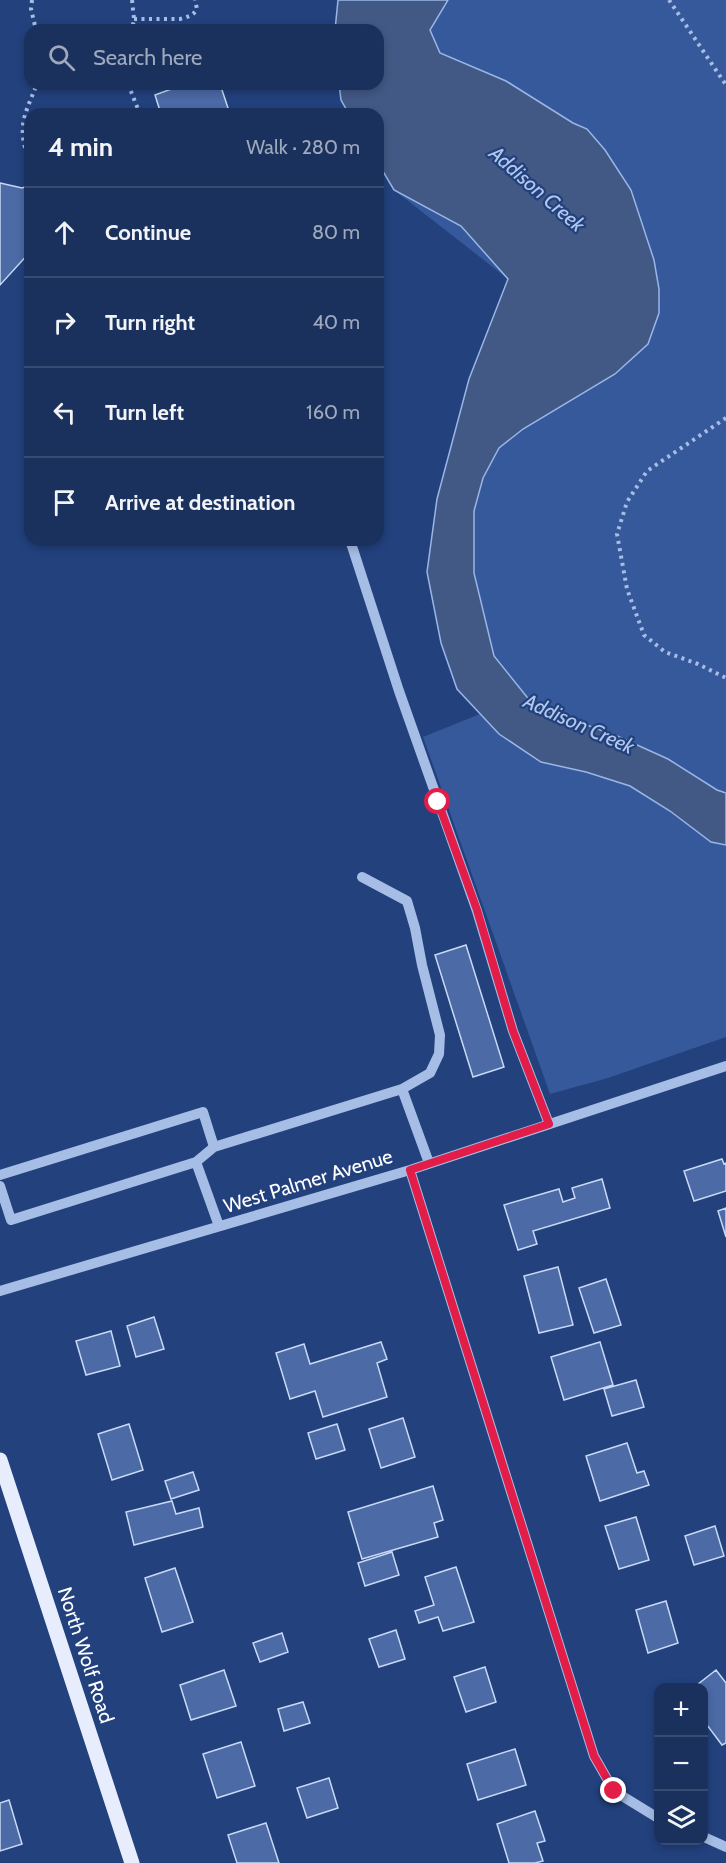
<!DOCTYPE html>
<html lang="en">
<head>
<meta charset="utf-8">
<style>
	:root { --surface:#1a315e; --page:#233964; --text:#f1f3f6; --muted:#9fa9bc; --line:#384c73 }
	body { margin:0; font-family:Cabin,sans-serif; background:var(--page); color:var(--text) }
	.controls { position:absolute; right:18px; bottom:18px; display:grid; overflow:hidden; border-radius:12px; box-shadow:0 3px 9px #0003 }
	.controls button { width:54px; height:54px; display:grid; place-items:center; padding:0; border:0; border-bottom:2px solid var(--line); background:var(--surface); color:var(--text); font:30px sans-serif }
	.stop { position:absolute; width:18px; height:18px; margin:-14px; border:4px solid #e11d48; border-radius:50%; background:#fff }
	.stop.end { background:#e11d48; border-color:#fff; box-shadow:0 2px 6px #0008 }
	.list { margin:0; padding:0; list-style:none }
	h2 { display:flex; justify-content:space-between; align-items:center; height:78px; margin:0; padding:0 24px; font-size:26px }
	h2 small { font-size:20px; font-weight:400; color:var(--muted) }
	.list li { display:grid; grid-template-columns:39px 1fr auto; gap:18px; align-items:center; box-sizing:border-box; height:90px; padding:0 24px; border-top:2px solid var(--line) }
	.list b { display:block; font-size:22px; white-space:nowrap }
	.list em { font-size:20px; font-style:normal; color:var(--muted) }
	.icon { flex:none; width:33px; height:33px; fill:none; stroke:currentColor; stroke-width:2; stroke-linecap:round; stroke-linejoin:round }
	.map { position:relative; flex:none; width:726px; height:1863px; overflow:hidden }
	.search { position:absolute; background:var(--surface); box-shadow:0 3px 9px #0003; left:24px; top:24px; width:360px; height:66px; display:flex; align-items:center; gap:15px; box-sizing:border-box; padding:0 21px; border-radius:18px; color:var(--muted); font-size:22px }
	.panel { position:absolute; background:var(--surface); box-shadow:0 3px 9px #0003; left:24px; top:108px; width:360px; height:438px; border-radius:18px }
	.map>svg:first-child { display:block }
</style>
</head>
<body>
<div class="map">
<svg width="726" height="1863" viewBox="0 0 726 1863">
	<rect width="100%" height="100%" fill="#22417d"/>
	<path fill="#35599b" d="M 340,0 L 726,0 L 726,1037 L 608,1078 L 550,1094 L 423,737 L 480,714 L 441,643 L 433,525 L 482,345 L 508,279 L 394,190 L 378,156 L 378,30 L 339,30 Z"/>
	<path fill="#425986" stroke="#99b6e7" stroke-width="1.5" d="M 338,0 L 448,0 L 430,30 L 440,53 L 506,81 L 573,123 L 587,129 L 605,150 L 631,190 L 654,260 L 659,289 L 659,313 L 648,344 L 615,374 L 523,429 L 499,448 L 483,478 L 474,511 L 474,573 L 494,656 L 535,707 L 615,735 L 668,759 L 717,790 L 726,793 L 726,845 L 711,842 L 670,811 L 630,786 L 586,772 L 541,762 L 499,734 L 457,689 L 441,643 L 427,572 L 437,499 L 469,379 L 508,279 L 461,226 L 394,190 L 378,163 L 378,114 L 349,114 L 341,100 L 339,84 L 378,84 L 378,30 L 335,30 Z"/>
	<path fill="#4b6aa6" stroke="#c9d9f5" stroke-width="1.5" d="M 185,84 L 220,84 L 230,114 L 161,114 L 155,95 Z
		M 0,183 L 22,188 L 30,185 L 30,252 L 0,285 Z
		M 466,945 L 504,1067 L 473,1077 L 435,955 Z
		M 722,1159 L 724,1164 L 726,1163 L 726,1191 L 694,1201 L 684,1171 Z
		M 602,1179 L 610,1208 L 533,1231 L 537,1244 L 518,1250 L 504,1205 L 559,1189 L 563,1202 L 575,1198 L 572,1188 Z
		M 726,1208 L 726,1237 L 718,1211 Z
		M 558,1267 L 573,1325 L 539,1333 L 524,1276 Z
		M 606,1279 L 621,1325 L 594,1333 L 579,1288 Z
		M 154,1317 L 164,1349 L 136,1357 L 127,1326 Z
		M 111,1331 L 120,1366 L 86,1375 L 76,1341 Z
		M 381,1342 L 387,1359 L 377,1363 L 387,1397 L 323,1417 L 315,1391 L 290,1399 L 276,1353 L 304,1344 L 310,1364 Z
		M 600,1342 L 613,1385 L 564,1400 L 551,1357 Z
		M 636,1380 L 644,1407 L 612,1416 L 604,1389 Z
		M 403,1418 L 415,1457 L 381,1468 L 369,1429 Z
		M 129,1424 L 143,1470 L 112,1480 L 98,1434 Z
		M 337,1424 L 345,1450 L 316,1459 L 308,1433 Z
		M 627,1443 L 637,1473 L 644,1471 L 649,1485 L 600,1501 L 586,1456 Z
		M 193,1472 L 199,1490 L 171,1499 L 165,1481 Z
		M 433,1486 L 443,1520 L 434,1523 L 438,1537 L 362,1559 L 348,1512 Z
		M 172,1501 L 176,1514 L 199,1508 L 203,1527 L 134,1545 L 126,1512 Z
		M 636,1517 L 649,1560 L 619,1569 L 605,1526 Z
		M 715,1526 L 724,1556 L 694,1565 L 685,1536 Z
		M 392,1552 L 399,1575 L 365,1586 L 358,1563 Z
		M 456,1567 L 474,1622 L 443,1631 L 438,1617 L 419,1623 L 415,1611 L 434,1605 L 425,1577 Z
		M 175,1568 L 193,1622 L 162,1632 L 145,1578 Z
		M 666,1601 L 678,1643 L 648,1653 L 636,1610 Z
		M 396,1630 L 405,1659 L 379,1667 L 369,1639 Z
		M 282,1633 L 288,1652 L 260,1662 L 253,1643 Z
		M 485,1667 L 496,1702 L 466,1712 L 454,1677 Z
		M 224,1670 L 236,1706 L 191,1720 L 180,1685 Z
		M 716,1670 L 726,1683 L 726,1743 L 722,1745 L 704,1721 L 704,1688 L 693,1688 Z
		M 303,1702 L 310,1723 L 284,1731 L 278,1709 Z
		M 241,1742 L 255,1786 L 217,1798 L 203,1754 Z
		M 515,1749 L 526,1785 L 478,1800 L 467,1764 Z
		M 329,1778 L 338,1808 L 307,1818 L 297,1788 Z
		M 9,1800 L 22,1844 L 0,1851 L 0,1803 Z
		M 535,1811 L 545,1841 L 537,1843 L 543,1861 L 535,1863 L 509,1863 L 497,1824 Z
		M 266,1823 L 279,1863 L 237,1863 L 228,1835 Z"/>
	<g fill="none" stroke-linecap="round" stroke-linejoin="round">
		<path stroke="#a6bde6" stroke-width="4" stroke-dasharray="3 4.5" stroke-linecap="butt" d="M 32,0 L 31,9 L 36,30
			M 132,0 L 134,19 L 132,30
			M 669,0 L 726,85
			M 134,19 L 180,19 C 187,17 193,16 197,9 L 195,0
			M 128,84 L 140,114
			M 30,162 C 16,128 24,116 37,84
			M 726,418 L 647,471 L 627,502 L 617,534 L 627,589 L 644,635 L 665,652 L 698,664 L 726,678"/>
		<path stroke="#a6bde6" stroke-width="10" d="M 350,540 L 399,691 L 477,911 L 513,1031 L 549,1124
			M 362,877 L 407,901 L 415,928 L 422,965 L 440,1035 L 439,1054 L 430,1073 L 402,1089
			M 196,1162 L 219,1226
			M 410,1170 L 594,1756 L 614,1791 L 658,1818
			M 0,1175 L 203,1112 L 214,1147
			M 0,1186 L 11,1220 L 196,1162 L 214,1147 L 402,1089 L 429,1163
			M 0,1291 L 410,1170 L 726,1066
			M 704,1837 L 726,1847"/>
		<path stroke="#e7edfd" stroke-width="15" d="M 0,1460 L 132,1863"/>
	</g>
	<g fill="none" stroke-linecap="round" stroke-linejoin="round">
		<path stroke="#e11d48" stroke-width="8" d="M 438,802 L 477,910 L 513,1031 L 549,1124 L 410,1170 L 594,1756 L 614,1791"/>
	</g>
	<g text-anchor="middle" stroke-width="4.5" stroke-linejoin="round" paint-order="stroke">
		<g font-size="20" fill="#fff" stroke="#22417d">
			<text transform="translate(308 1181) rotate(-17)" y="7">West Palmer Avenue</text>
			<text transform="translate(86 1655) rotate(72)" y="7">North Wolf Road</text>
		</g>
		<g font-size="21" font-style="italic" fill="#b1c7ee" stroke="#22417d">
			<text transform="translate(537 189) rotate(41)" y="7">Addison Creek</text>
			<text transform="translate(579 724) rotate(24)" y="7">Addison Creek</text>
		</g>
	</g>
</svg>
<div class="controls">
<button>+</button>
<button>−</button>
<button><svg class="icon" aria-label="layers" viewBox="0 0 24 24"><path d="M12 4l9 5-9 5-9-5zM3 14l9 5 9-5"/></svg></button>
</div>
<div class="stop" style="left:438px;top:802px"></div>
<div class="stop end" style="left:614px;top:1791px"></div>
<div class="search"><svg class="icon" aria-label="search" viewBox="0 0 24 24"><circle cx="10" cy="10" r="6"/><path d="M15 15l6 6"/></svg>Search here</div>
<section class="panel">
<h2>4 min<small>Walk · 280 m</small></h2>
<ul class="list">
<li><svg class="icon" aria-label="ahead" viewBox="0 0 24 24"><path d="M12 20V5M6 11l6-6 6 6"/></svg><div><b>Continue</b></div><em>80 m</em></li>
<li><svg class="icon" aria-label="right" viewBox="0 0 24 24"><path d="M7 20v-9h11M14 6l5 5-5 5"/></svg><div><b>Turn right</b></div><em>40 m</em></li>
<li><svg class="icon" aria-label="left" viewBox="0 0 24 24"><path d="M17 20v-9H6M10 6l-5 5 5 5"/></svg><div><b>Turn left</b></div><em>160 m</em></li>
<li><svg class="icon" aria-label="arrive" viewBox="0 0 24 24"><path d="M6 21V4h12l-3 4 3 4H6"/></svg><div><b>Arrive at destination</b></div></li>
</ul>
</section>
</div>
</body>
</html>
